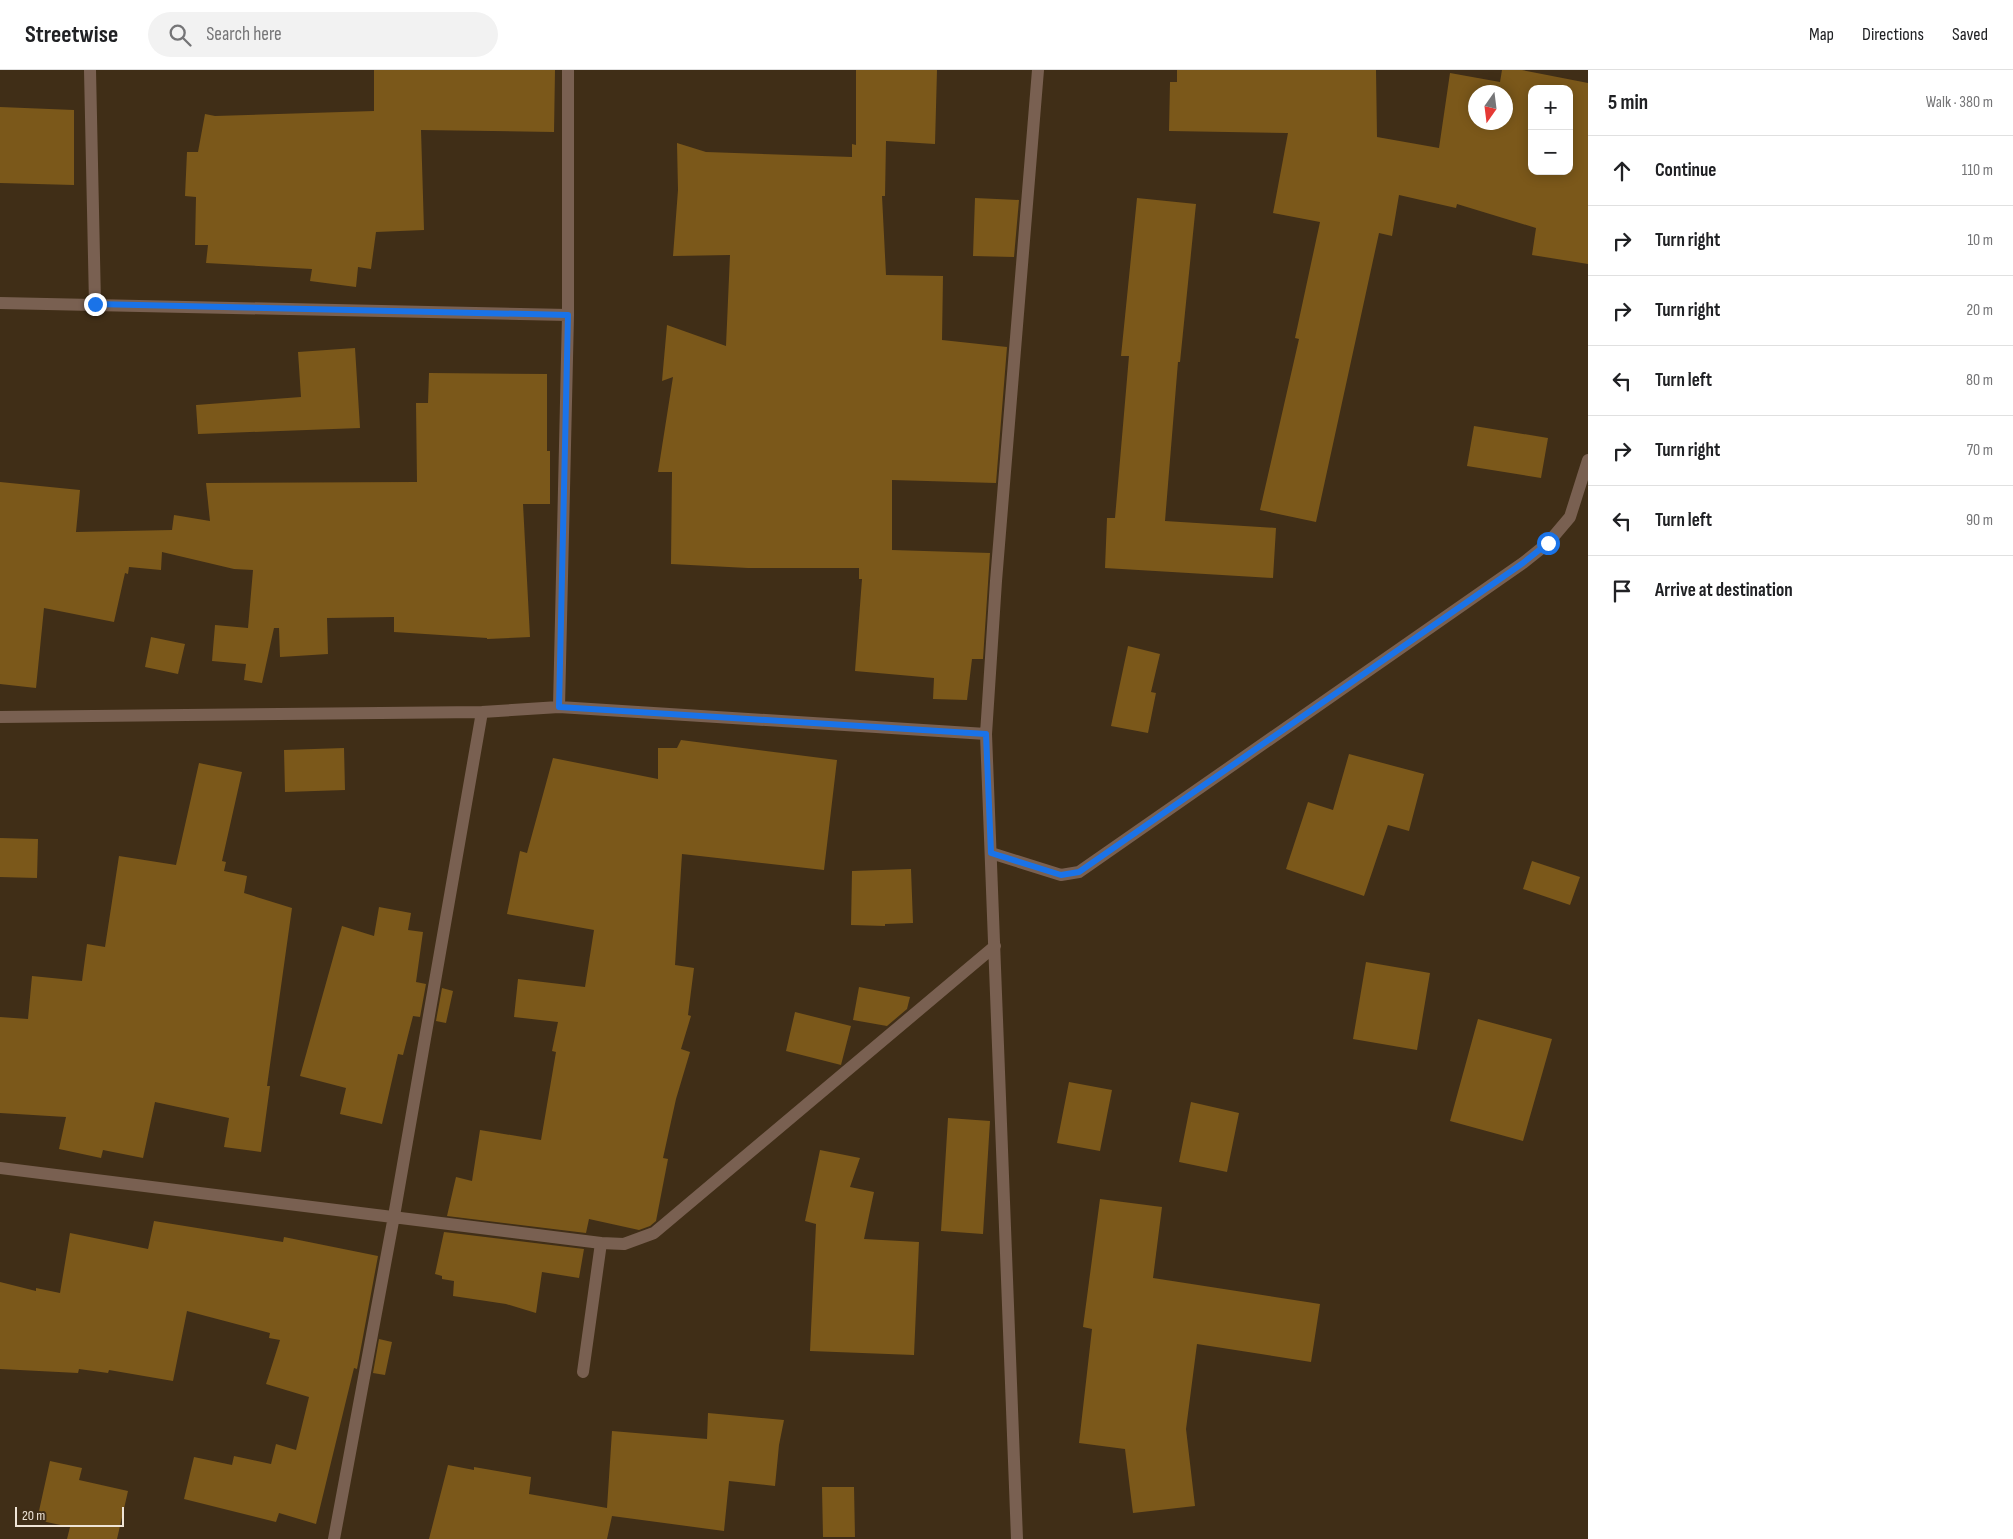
<!DOCTYPE html>
<html lang="en">
<head>
<meta charset="utf-8">
<style>
	:root { --surface:#fff; --page:#f2f2f2; --text:#202124; --muted:#757577; --line:#e0e0e0 }
	body { margin:0; font-family:"Sofia Sans Condensed",sans-serif; background:var(--page); color:var(--text) }
	.controls { position:absolute; right:15px; top:15px; display:grid; overflow:hidden; border-radius:10px; box-shadow:0 2px 12px #0003 }
	.controls button { width:45px; height:45px; display:grid; place-items:center; padding:0; border:0; border-bottom:1px solid var(--line); background:var(--surface); color:var(--text); font:25px sans-serif }
	.compass { position:absolute; left:1468px; top:15px; width:45px; height:45px; border-radius:50%; background:var(--surface); box-shadow:0 2px 12px #0003; rotate:194deg }
	.scale { position:absolute; left:15px; bottom:12px; width:109px; box-sizing:border-box; padding-left:5px; border:2px solid #efe4d6; border-top:0; font-size:14px; line-height:18px; white-space:nowrap; color:#efe4d6; -webkit-text-stroke:4px #402e17; paint-order:stroke }
	.stop { position:absolute; width:15px; height:15px; margin:-11px; border:4px solid #1a73e8; border-radius:50%; background:#fff }
	.stop.end { background:#1a73e8; border-color:#fff; box-shadow:0 1px 5px #0008 }
	.list { margin:0; padding:0; list-style:none }
	h2 { display:flex; justify-content:space-between; align-items:center; height:65px; margin:0; padding:0 20px; font-size:21px }
	h2 small { font-size:16px; font-weight:400; color:var(--muted) }
	.list li { display:grid; grid-template-columns:32px 1fr auto; gap:15px; align-items:center; box-sizing:border-box; height:70px; padding:0 20px; border-top:1px solid var(--line) }
	.list b { display:block; font-size:19px; white-space:nowrap }
	.list em { font-size:16px; font-style:normal; color:var(--muted) }
	.icon { flex:none; width:28px; height:28px; fill:none; stroke:currentColor; stroke-width:2; stroke-linecap:round; stroke-linejoin:round }
	.map { position:relative; flex:none; width:1588px; height:1469px; overflow:hidden }
	header { display:flex; align-items:center; gap:30px; box-sizing:border-box; height:70px; padding:0 25px; background:var(--surface); border-bottom:1px solid var(--line) }
	header strong { font-size:24px }
	nav { display:flex; gap:28px; margin-inline-start:auto; font-size:18px }
	.search { width:350px; height:45px; background:var(--page); display:flex; align-items:center; gap:12px; box-sizing:border-box; padding:0 18px; border-radius:28px; color:var(--muted); font-size:19px }
	main { display:flex }
	aside { flex:1; background:var(--surface) }
	.map>svg:first-child { display:block }
</style>
</head>
<body>
<header>
<strong>Streetwise</strong>
<div class="search"><svg class="icon" aria-label="search" viewBox="0 0 24 24"><circle cx="10" cy="10" r="6"/><path d="M15 15l6 6"/></svg>Search here</div>
<nav><a>Map</a><a>Directions</a><a>Saved</a></nav>
</header>
<main>
<div class="map">
<svg width="1588" height="1469" viewBox="0 0 1588 1469">
	<rect width="100%" height="100%" fill="#402e17"/>
	<path fill="#7b581a" fill-rule="evenodd" d="M 374,0 L 555,0 L 554,62 L 421,60 L 424,160 L 376,162 L 371,199 L 358,197 L 356,217 L 310,211 L 312,199 L 206,193 L 208,175 L 195,175 L 196,127 L 185,126 L 187,82 L 198,82 L 205,44 L 215,46 L 374,41 Z
		M 856,0 L 937,0 L 935,74 L 886,71 L 885,126 L 882,126 L 886,205 L 943,206 L 942,270 L 1007,277 L 996,413 L 892,410 L 892,480 L 990,483 L 983,589 L 972,589 L 967,630 L 933,629 L 934,608 L 855,601 L 862,509 L 859,509 L 859,498 L 748,498 L 671,494 L 672,402 L 658,402 L 673,307 L 662,311 L 667,255 L 726,276 L 730,185 L 673,186 L 678,120 L 677,73 L 706,82 L 852,87 L 852,74 L 856,75 Z
		M 1177,0 L 1376,0 L 1377,67 L 1439,78 L 1450,3 L 1500,12 L 1502,0 L 1522,0 L 1588,13 L 1588,194 L 1532,185 L 1536,158 L 1457,134 L 1456,138 L 1399,125 L 1392,166 L 1379,163 L 1316,452 L 1260,440 L 1299,269 L 1295,268 L 1320,152 L 1273,143 L 1288,63 L 1169,61 L 1170,12 L 1177,12 ZM 1532,19 L 1569,19 L 1569,101 L 1532,101 ZM 1476,22 L 1506,22 L 1506,52 L 1476,52 Z
		M 0,37 L 74,40 L 74,115 L 0,113 Z
		M 975,128 L 1019,130 L 1014,187 L 973,186 Z
		M 1137,128 L 1196,134 L 1180,292 L 1178,292 L 1165,451 L 1276,458 L 1273,508 L 1105,498 L 1107,448 L 1115,448 L 1129,286 L 1121,286 Z
		M 355,278 L 360,358 L 198,364 L 196,335 L 301,327 L 298,282 Z
		M 429,303 L 547,304 L 547,381 L 550,381 L 550,434 L 523,434 L 530,567 L 487,569 L 487,568 L 394,562 L 394,547 L 327,548 L 328,584 L 280,587 L 279,558 L 274,558 L 262,613 L 244,610 L 246,594 L 212,591 L 215,555 L 248,558 L 253,500 L 234,499 L 162,482 L 161,500 L 129,497 L 128,504 L 125,503 L 114,552 L 44,538 L 36,618 L 0,614 L 0,412 L 80,420 L 76,462 L 172,460 L 174,445 L 210,451 L 206,413 L 417,412 L 416,333 L 428,333 Z
		M 1474,356 L 1548,368 L 1541,408 L 1467,396 Z
		M 151,567 L 185,574 L 178,604 L 145,597 Z
		M 1128,576 L 1160,584 L 1151,622 L 1156,623 L 1148,663 L 1111,656 Z
		M 681,670 L 837,690 L 824,800 L 682,784 L 675,895 L 694,898 L 688,945 L 691,946 L 681,979 L 690,982 L 676,1029 L 663,1088 L 668,1089 L 656,1151 L 650,1156 L 639,1160 L 589,1149 L 586,1163 L 447,1146 L 456,1107 L 472,1111 L 480,1060 L 541,1070 L 556,982 L 552,981 L 558,952 L 514,947 L 518,909 L 585,917 L 594,860 L 507,844 L 520,781 L 527,783 L 553,688 L 658,709 L 658,678 L 677,678 Z
		M 344,678 L 345,720 L 285,722 L 284,680 Z
		M 1349,684 L 1424,704 L 1409,761 L 1388,755 L 1364,826 L 1286,799 L 1308,732 L 1333,740 Z
		M 199,693 L 242,702 L 222,791 L 226,792 L 224,801 L 247,806 L 244,823 L 292,838 L 267,1016 L 270,1016 L 261,1082 L 224,1077 L 229,1048 L 155,1032 L 143,1088 L 103,1080 L 101,1088 L 59,1079 L 66,1047 L 0,1043 L 0,947 L 28,949 L 32,906 L 82,911 L 87,874 L 105,877 L 119,786 L 176,795 Z
		M 0,768 L 38,769 L 37,808 L 0,807 Z
		M 1532,791 L 1580,807 L 1570,835 L 1523,819 Z
		M 911,799 L 913,853 L 885,854 L 885,856 L 851,855 L 852,801 Z
		M 379,837 L 411,843 L 408,860 L 423,862 L 416,912 L 426,914 L 420,947 L 413,946 L 403,985 L 398,984 L 382,1054 L 340,1044 L 346,1018 L 300,1006 L 342,856 L 374,866 Z
		M 1366,892 L 1430,903 L 1417,980 L 1353,969 Z
		M 859,917 L 910,927 L 907,939 L 887,956 L 853,950 Z
		M 442,918 L 453,921 L 446,953 L 436,951 Z
		M 795,942 L 851,956 L 841,995 L 786,981 Z
		M 1478,949 L 1552,969 L 1523,1071 L 1450,1051 Z
		M 1069,1012 L 1112,1020 L 1100,1081 L 1057,1073 Z
		M 1191,1032 L 1239,1043 L 1227,1102 L 1179,1092 Z
		M 948,1048 L 990,1051 L 983,1164 L 941,1161 Z
		M 820,1080 L 860,1088 L 850,1117 L 874,1122 L 864,1169 L 919,1172 L 914,1285 L 810,1281 L 816,1154 L 805,1151 Z
		M 1100,1129 L 1162,1137 L 1153,1208 L 1320,1234 L 1311,1292 L 1197,1274 L 1186,1359 L 1195,1436 L 1133,1443 L 1125,1379 L 1079,1373 L 1092,1259 L 1083,1257 Z
		M 154,1151 L 283,1172 L 284,1167 L 378,1186 L 357,1299 L 354,1298 L 316,1454 L 279,1443 L 276,1452 L 184,1429 L 194,1387 L 232,1395 L 234,1386 L 271,1394 L 276,1374 L 296,1380 L 309,1327 L 266,1314 L 280,1270 L 269,1268 L 270,1263 L 187,1241 L 173,1311 L 109,1300 L 108,1303 L 79,1299 L 78,1303 L 0,1299 L 0,1212 L 36,1221 L 36,1218 L 60,1223 L 70,1163 L 148,1179 Z
		M 444,1162 L 584,1179 L 579,1208 L 542,1202 L 536,1243 L 506,1234 L 453,1226 L 454,1211 L 442,1209 L 442,1206 L 435,1204 Z
		M 379,1269 L 392,1272 L 385,1305 L 373,1303 Z
		M 708,1343 L 784,1350 L 779,1375 L 775,1416 L 729,1411 L 724,1461 L 612,1446 L 607,1469 L 429,1469 L 448,1395 L 474,1400 L 474,1397 L 531,1407 L 529,1424 L 607,1438 L 612,1361 L 707,1369 Z
		M 50,1391 L 82,1398 L 79,1410 L 128,1421 L 117,1469 L 67,1469 L 70,1457 L 37,1450 Z
		M 822,1417 L 854,1417 L 855,1467 L 823,1467 Z"/>
	<g fill="none" stroke-linecap="round" stroke-linejoin="round">
		<path stroke="#796051" stroke-width="12" d="M 90,0 L 95,234
			M 0,233 L 568,245
			M 559,637 L 568,245 L 568,0
			M 0,647 L 482,642 L 559,637 L 986,664
			M 991,783 L 1061,805 L 1079,802 L 1523,493 L 1548,473 L 1570,447 L 1588,390
			M 0,1098 L 601,1173
			M 583,1302 L 601,1173 L 624,1174 L 654,1163 L 995,876
			M 334,1469 L 394,1146 L 482,642
			M 1017,1469 L 986,664 L 996,511 L 1038,0"/>
	</g>
	<g fill="none" stroke-linecap="round" stroke-linejoin="round">
		<path stroke="#1a73e8" stroke-width="6" d="M 95,234 L 568,245 L 559,637 L 986,664 L 991,783 L 1061,805 L 1079,802 L 1523,493 L 1548,473"/>
	</g>
</svg>
<div class="controls">
<button>+</button>
<button>−</button>
</div>
<svg class="compass" viewBox="-18 -18 36 36"><path d="M0-13l5 13h-10z" fill="#e53935"/><path d="M0 13l5-13h-10z" fill="#757577"/></svg>
<div class="scale">20 m</div>
<div class="stop" style="left:1548px;top:473px"></div>
<div class="stop end" style="left:95px;top:234px"></div>
</div>
<aside>
<h2>5 min<small>Walk · 380 m</small></h2>
<ul class="list">
<li><svg class="icon" aria-label="ahead" viewBox="0 0 24 24"><path d="M12 20V5M6 11l6-6 6 6"/></svg><div><b>Continue</b></div><em>110 m</em></li>
<li><svg class="icon" aria-label="right" viewBox="0 0 24 24"><path d="M7 20v-9h11M14 6l5 5-5 5"/></svg><div><b>Turn right</b></div><em>10 m</em></li>
<li><svg class="icon" aria-label="right" viewBox="0 0 24 24"><path d="M7 20v-9h11M14 6l5 5-5 5"/></svg><div><b>Turn right</b></div><em>20 m</em></li>
<li><svg class="icon" aria-label="left" viewBox="0 0 24 24"><path d="M17 20v-9H6M10 6l-5 5 5 5"/></svg><div><b>Turn left</b></div><em>80 m</em></li>
<li><svg class="icon" aria-label="right" viewBox="0 0 24 24"><path d="M7 20v-9h11M14 6l5 5-5 5"/></svg><div><b>Turn right</b></div><em>70 m</em></li>
<li><svg class="icon" aria-label="left" viewBox="0 0 24 24"><path d="M17 20v-9H6M10 6l-5 5 5 5"/></svg><div><b>Turn left</b></div><em>90 m</em></li>
<li><svg class="icon" aria-label="arrive" viewBox="0 0 24 24"><path d="M6 21V4h12l-3 4 3 4H6"/></svg><div><b>Arrive at destination</b></div></li>
</ul>
</aside>
</main>
</body>
</html>
